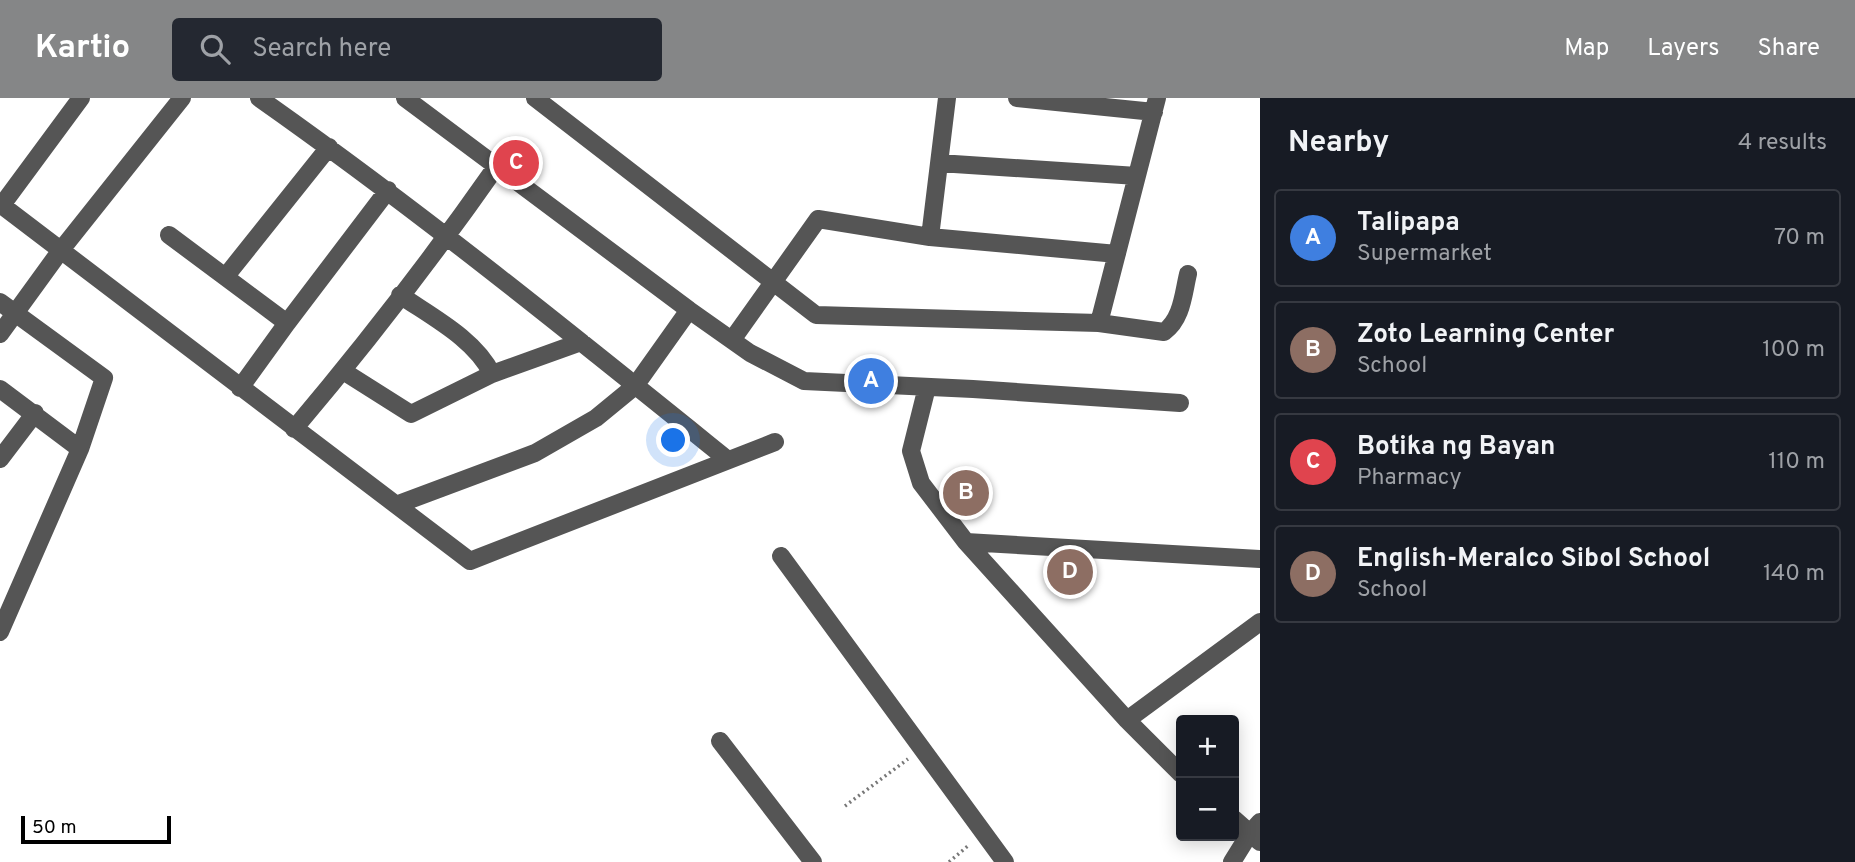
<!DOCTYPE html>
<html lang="en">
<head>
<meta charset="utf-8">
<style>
	:root { --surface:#171b24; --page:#242831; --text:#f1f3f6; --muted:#9ea1a6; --line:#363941; --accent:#858687 }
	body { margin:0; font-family:Overpass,sans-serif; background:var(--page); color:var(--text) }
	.controls { position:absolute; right:21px; bottom:21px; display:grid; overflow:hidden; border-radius:7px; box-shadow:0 4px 18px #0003 }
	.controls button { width:63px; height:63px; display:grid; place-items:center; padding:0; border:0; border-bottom:2px solid var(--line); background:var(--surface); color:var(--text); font:35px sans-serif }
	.scale { position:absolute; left:21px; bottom:18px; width:150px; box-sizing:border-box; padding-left:7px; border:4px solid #000; border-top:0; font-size:19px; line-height:24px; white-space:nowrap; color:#000; -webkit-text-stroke:5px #fff; paint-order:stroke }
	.you { position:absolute; left:674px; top:343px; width:24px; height:24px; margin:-18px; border:5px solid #fff; border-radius:50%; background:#1a73e8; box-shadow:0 0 0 10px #1a73e833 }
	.badge { display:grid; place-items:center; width:46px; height:46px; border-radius:50%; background:var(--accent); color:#fff; font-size:23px; font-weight:700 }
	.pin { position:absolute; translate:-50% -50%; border:4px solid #fff; box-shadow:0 2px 7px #0006 }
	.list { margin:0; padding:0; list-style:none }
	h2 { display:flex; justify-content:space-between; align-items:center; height:91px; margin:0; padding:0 28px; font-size:30px }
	h2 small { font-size:23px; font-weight:400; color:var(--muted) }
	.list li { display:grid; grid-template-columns:46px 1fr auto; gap:21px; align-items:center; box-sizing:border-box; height:98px; margin:0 14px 14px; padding:0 14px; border:2px solid var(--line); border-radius:7px }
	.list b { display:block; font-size:26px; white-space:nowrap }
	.list p { margin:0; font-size:23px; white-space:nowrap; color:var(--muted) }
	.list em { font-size:23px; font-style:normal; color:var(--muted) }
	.icon { flex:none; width:38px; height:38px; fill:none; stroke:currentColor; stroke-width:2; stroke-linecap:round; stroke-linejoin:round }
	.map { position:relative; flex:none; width:1260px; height:764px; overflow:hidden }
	header { display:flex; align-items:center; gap:42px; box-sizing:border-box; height:98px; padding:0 35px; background:var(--accent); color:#fff }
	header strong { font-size:33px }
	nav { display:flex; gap:38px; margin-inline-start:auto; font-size:24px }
	.search { width:490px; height:63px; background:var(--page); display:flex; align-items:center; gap:18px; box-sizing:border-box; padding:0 24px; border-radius:7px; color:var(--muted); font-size:26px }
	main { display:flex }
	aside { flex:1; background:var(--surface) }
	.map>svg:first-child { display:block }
</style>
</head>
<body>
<header>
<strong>Kartio</strong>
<div class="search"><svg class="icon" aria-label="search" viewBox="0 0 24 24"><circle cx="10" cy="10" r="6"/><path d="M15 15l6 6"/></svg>Search here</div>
<nav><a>Map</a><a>Layers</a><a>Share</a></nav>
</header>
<main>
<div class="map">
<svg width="1260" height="764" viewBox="0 0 1260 764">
	<rect width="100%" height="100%" fill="#fff"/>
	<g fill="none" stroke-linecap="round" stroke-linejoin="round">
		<path stroke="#777" stroke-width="3.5" stroke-dasharray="2 3.5" stroke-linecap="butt" d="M 845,708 L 908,661
			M 949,764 L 969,747"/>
		<path stroke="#555" stroke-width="18" d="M 259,0 C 421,114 574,238 728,362
			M 405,0 L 689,212 L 750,255 L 804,283 L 973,291 L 1180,305
			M 535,0 L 816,217 L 1099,225 L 1164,234 C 1182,221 1183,197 1188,176
			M 1017,0 L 1154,14
			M 939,65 L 1137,78
			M 0,106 L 470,463 L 775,344
			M 2,107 L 81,0
			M 169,137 L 287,225
			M 930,139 L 947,0
			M 226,178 L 329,49
			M 400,197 C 432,219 475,241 492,276
			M 0,204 L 104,280 L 80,351 L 0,534
			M 1099,225 L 1157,0
			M 0,236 L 61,152 L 182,0
			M 732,242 L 818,121 L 930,139 L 1117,156
			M 343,273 L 411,316 L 492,276 L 581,244
			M 927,289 L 911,353 L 921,385 L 966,444 L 1127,622 L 1181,676
			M 240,290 L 287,225 L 388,92
			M 0,291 L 80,351
			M 294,331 C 365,247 433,159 496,69
			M 0,361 L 35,315
			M 396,407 L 535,355 L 596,320 L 635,288 L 689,212
			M 966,444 L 1260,461
			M 781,458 L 1005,764
			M 1127,622 L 1260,524
			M 720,643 L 813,764
			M 1234,721 L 1260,744
			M 1232,764 L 1250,735 L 1260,724"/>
	</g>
</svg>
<div class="controls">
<button>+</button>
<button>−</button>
</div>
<div class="scale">50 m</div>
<div class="you"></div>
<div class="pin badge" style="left:871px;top:283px;background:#3f7fe0">A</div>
<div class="pin badge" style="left:966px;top:395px;background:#8d6e63">B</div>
<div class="pin badge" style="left:516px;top:65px;background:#e0444e">C</div>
<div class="pin badge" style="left:1070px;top:474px;background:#8d6e63">D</div>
</div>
<aside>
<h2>Nearby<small>4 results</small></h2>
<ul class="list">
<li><span class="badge" style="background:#3f7fe0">A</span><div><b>Talipapa</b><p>Supermarket</p></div><em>70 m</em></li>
<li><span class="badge" style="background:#8d6e63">B</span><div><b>Zoto Learning Center</b><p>School</p></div><em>100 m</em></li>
<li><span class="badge" style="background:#e0444e">C</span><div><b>Botika ng Bayan</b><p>Pharmacy</p></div><em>110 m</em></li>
<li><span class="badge" style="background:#8d6e63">D</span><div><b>English-Meralco Sibol School</b><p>School</p></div><em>140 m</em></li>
</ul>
</aside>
</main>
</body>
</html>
